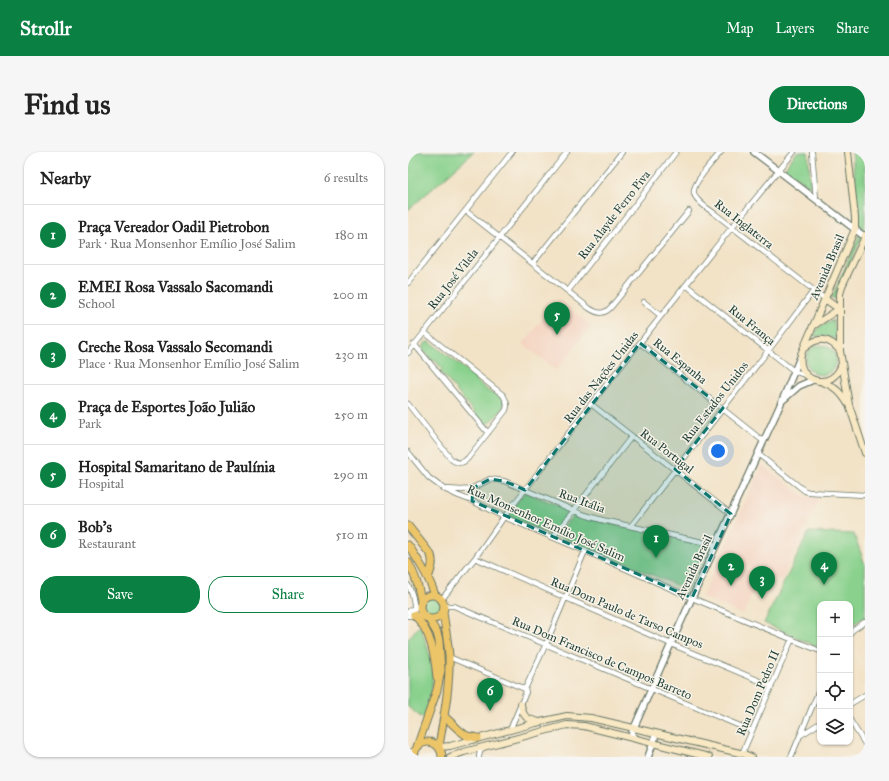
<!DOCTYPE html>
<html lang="en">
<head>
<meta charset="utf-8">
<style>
	:root { --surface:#fff; --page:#f6f6f6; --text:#222; --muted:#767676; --line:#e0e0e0; --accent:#0b8043 }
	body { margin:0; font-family:"IM FELL Great Primer",serif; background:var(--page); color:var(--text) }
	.controls { position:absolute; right:12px; bottom:12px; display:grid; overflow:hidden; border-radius:8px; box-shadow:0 1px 3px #0004 }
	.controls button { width:36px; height:36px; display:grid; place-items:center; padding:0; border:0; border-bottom:1px solid var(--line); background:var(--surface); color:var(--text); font:20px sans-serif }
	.you { position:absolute; left:310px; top:299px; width:14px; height:14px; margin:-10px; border:3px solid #fff; border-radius:50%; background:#1a73e8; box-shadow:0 0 0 6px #1a73e833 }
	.badge { display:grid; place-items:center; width:26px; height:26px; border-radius:50%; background:var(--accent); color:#fff; font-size:13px; font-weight:700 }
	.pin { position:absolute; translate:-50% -33px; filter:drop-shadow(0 1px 2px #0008) }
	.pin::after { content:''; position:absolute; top:21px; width:14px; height:12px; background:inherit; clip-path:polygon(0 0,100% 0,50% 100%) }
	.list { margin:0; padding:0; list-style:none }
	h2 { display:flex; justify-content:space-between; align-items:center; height:52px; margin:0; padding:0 16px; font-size:17px }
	h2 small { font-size:13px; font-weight:400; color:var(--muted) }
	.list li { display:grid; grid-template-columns:26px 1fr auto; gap:12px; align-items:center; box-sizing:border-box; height:60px; padding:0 16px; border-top:1px solid var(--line) }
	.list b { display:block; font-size:15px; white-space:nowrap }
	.list p { margin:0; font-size:13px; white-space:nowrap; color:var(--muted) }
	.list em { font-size:13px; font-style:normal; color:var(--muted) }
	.actions { display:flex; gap:8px; padding:12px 16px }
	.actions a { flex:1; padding:9px 0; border:1px solid var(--accent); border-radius:16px; text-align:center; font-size:14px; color:var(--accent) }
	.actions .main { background:var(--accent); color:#fff }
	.icon { flex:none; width:22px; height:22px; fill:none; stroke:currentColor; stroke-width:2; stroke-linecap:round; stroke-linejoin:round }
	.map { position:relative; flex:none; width:457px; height:605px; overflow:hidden; border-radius:16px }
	header { display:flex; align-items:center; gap:24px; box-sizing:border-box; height:56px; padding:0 20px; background:var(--accent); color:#fff }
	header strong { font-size:19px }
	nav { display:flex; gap:22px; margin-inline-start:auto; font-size:14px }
	.intro { display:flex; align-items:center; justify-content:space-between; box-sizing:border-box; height:96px; padding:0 24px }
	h1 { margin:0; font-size:28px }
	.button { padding:10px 18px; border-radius:16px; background:var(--accent); color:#fff; font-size:14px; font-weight:700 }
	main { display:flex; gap:24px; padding:0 24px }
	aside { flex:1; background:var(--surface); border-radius:16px; box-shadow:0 1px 3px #0004 }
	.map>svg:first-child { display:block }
</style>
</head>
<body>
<header>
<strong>Strollr</strong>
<nav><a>Map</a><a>Layers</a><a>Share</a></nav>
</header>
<div class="intro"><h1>Find us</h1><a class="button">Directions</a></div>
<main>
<aside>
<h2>Nearby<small>6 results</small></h2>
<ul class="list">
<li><span class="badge">1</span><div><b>Praça Vereador Oadil Pietrobon</b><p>Park · Rua Monsenhor Emílio José Salim</p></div><em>180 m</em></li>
<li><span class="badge">2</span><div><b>EMEI Rosa Vassalo Sacomandi</b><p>School</p></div><em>200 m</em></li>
<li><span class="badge">3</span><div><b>Creche Rosa Vassalo Secomandi</b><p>Place · Rua Monsenhor Emílio José Salim</p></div><em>230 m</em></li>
<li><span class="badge">4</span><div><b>Praça de Esportes João Julião</b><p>Park</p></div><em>250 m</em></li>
<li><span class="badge">5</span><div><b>Hospital Samaritano de Paulínia</b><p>Hospital</p></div><em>290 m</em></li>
<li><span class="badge">6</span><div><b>Bob's</b><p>Restaurant</p></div><em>510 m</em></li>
</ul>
<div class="actions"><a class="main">Save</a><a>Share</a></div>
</aside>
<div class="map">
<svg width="457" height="605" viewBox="0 0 457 605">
	<rect width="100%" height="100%" fill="#f7f3e8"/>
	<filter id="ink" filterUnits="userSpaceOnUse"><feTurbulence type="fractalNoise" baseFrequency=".025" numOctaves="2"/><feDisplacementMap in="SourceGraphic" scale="8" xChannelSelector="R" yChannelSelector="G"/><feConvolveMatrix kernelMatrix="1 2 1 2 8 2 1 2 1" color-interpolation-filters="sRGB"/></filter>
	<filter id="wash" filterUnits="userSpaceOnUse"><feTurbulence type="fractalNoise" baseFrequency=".012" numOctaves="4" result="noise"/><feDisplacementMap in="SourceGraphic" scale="16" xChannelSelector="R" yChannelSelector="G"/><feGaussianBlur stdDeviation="0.9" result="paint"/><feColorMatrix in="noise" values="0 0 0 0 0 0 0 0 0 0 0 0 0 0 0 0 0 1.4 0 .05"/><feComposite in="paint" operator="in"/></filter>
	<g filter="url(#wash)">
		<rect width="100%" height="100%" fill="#f2e2c6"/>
		<path fill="#f4d3c0" d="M 150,147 L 183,174 L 148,218 L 115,192 Z
			M 354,313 L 396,344 L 411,347 L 373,429 L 313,404 Z
			M 312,406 L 352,423 L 335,463 L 294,445 Z"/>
		<path fill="#89d18d" stroke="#548760" d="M 0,0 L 66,0 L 0,58 Z
			M 389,0 L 400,0 L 403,35 L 376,17 Z
			M 444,0 L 457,0 L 457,71 L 455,78 L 451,75 Z
			M 452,82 L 454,85 L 429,139 L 428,146 L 427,147 L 424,146 L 424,145 Z
			M 425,168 L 427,176 L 428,187 L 427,187 C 419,185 413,183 405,185 L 410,176 Z
			M 19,190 L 22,190 L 70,227 L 68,229 L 84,242 L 86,240 C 89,242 94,245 96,249 C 98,256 84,270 78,272 L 73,269 L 32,219 L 34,217 L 27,208 L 25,210 L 15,198 L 15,193 Z
			M398 208a15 15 0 1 1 30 0a15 15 0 1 1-30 0Z
			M 117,340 L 164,359 L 144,383 L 98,364 Z
			M 166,362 L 207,373 L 254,382 L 300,394 L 278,437 L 149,383 Z
			M 401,380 L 446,382 L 457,413 L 457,465 L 442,474 L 442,452 L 412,452 L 412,496 L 356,471 Z
			M15 455a9 9 0 1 1 18 0a9 9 0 1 1-18 0Z
			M 11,474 L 13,475 C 16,486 21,498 23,509 C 27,529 22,549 17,568 L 0,555 L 0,487 Z"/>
	</g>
	<g filter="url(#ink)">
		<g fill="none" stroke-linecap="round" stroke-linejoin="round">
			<g stroke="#697767" stroke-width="6">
				<path id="minor" d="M 313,0 C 307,7 283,33 286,41 C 287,48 300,57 306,61 L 417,147
					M 404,0 L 408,47
					M 58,59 L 181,156 C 190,162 196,163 203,155 L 281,59
					M 125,111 L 214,0
					M 0,131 L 104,0
					M 278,133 L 386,219 L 399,224
					M 160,139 L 268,0
					M 236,150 L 253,164
					M 232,191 L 355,289
					M 6,192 L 80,281
					M 0,201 L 159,0
					M 0,252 L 43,307 C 49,312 55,312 60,306 L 98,258 C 100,252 98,248 95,243 L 16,180
					M 183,252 L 323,362
					M 0,300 L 21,326 L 36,337 L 51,344 L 64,349 L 96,365 L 177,399 L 284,446 L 412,499
					M 350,302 L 397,339 L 401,340 L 457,343
					M 39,337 L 54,338 L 65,336 L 82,327 L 96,329 L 177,363 L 194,368 L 308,393
					M 64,349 L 62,342 L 65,336
					M 223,374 L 360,199 L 406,138
					M 145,385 L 224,284
					M 67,406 L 263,492 L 364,534
					M 0,433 C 5,442 7,452 6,463
					M 34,447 L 67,406 L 96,365 L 183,252 L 324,75 L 386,0
					M 36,454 L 46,454 C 146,495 244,538 344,579
					M 0,460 C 4,457 7,455 12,454
					M 0,464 L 6,463 L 17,465
					M 442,481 L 446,477 L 457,470
					M 41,505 L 117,537
					M 442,552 L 457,543
					M 442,568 L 457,592
					M 102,578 L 118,540 L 117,537 L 138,492 L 177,399
					M 393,583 L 412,571
					M 0,601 L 7,598
					M 334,602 L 384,487
					M 71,605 L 72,599 L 76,595
					M 383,605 L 412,536"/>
			</g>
			<g stroke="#697767" stroke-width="8">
				<path id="tertiary" d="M 346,0 L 457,85
					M 374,249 L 391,234 L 405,228
					M 229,587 L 224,584 L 224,580 L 226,576 L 263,492 L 373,251 L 393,203
					M 240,605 L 247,586 L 246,581"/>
			</g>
			<g stroke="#697767" stroke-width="8">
				<path id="secondary" d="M 405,174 L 431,157 L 417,147
					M 398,195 C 410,184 422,186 432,199 L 441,253 L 457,301
					M 432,199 L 432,142 L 434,134 L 455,89 L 457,83
					M 434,211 C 426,240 388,232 393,202 L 447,77 L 447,66 L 440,0
					M 414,230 C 427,234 433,241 440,252
					M 113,552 C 115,566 119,567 131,570
					M 32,595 L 42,594 L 128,571 L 159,564 L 183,566 L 336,602 L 343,605
					M 42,605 L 56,600 L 159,573 L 176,574 L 301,605"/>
			</g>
			<g stroke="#697767" stroke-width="9">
				<path id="primary" d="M 0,374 L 23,403 C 26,412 23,417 20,426
					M 0,393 C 11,409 21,425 27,443
					M 0,410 C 8,425 10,433 13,449
					M12 455a12 12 0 1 1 24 0a12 12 0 1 1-24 0Z
					M 6,463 C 23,478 27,504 29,525
					M 36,564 L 51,578 L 59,584 L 70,586
					M 31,594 C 36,564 42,534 41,504 C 40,489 37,475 35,460
					M 9,595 L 29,538 L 33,518 L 31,489 L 29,481 L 20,466
					M 6,605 C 7,585 33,585 34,605"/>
			</g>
			<use href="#minor" stroke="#fff" stroke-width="4.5"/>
			<use href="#tertiary" stroke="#fff" stroke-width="5.5"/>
			<use href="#secondary" stroke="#f8e8c3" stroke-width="6"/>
			<use href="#primary" stroke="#edc569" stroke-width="7"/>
		</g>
	</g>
	<path fill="#0f766e" fill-opacity="0.2" stroke="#0f766e" stroke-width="3" stroke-dasharray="8 5" stroke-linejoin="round" d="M 232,191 L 315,256 L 267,317 L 323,362 L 284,446 L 64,349 L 65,336 L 82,327 L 96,329 L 117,338 Z"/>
	<g text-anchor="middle" stroke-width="3" stroke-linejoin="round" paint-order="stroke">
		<g font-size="12" fill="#1f3d34" stroke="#f7f3e8">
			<text transform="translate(206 63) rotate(-52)" y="4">Rua Alayde Ferro Piva</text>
			<text transform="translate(336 72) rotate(38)" y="4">Rua Inglaterra</text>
			<text transform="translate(419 115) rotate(-67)" y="4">Avenida Brasil</text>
			<text transform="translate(45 127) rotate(-52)" y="4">Rua José Vilela</text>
			<text transform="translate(344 173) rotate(39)" y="4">Rua França</text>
			<text transform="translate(272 209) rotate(39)" y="4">Rua Espanha</text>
			<text transform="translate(193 225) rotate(-52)" y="4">Rua das Nações Unidas</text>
			<text transform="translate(307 250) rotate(-52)" y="4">Rua Estados Unidos</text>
			<text transform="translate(259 299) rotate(38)" y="4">Rua Portugal</text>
			<text transform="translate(174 349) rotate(20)" y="4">Rua Itália</text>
			<text transform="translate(138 371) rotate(24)" y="4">Rua Monsenhor Emílio José Salim</text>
			<text transform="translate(286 415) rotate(-65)" y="4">Avenida Brasil</text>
			<text transform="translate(219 461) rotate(23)" y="4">Rua Dom Paulo de Tarso Campos</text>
			<text transform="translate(194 506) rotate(23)" y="4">Rua Dom Francisco de Campos Barreto</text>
			<text transform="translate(350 541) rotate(-67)" y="4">Rua Dom Pedro II</text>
		</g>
	</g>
</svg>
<div class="controls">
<button>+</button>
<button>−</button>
<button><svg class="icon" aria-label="locate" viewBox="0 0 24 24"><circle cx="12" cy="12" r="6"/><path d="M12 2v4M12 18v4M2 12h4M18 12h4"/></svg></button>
<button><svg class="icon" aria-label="layers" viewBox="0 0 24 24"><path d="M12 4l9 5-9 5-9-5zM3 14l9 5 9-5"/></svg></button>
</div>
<div class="you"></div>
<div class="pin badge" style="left:248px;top:406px">1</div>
<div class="pin badge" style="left:323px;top:434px">2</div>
<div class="pin badge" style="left:354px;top:447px">3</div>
<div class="pin badge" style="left:416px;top:433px">4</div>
<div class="pin badge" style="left:149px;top:183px">5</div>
<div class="pin badge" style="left:82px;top:559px">6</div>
</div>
</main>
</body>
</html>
